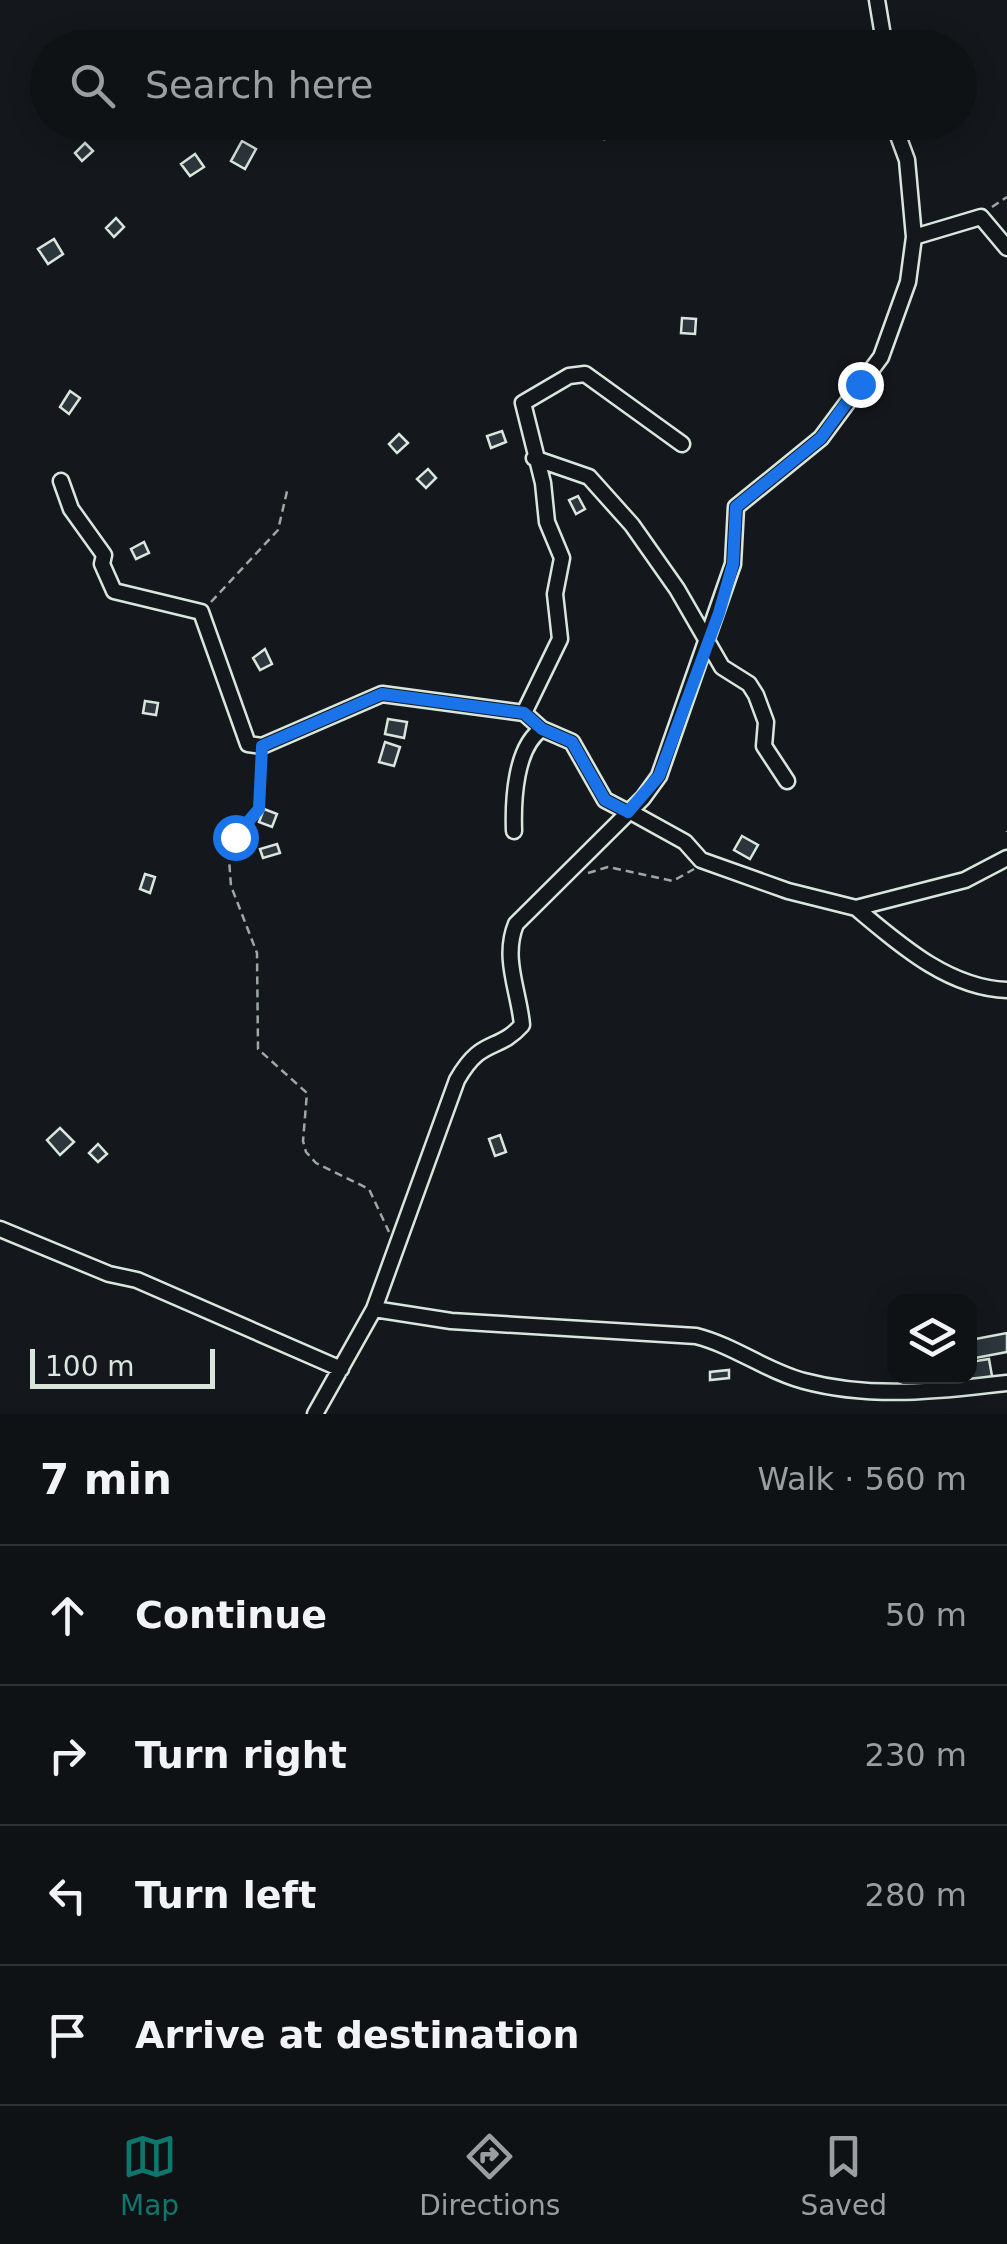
<!DOCTYPE html>
<html lang="en">
<head>
<meta charset="utf-8">
<style>
	:root { --surface:#0f1215; --page:#1d2022; --text:#f1f3f6; --muted:#9b9ea0; --line:#2f3234; --accent:#0f766e }
	body { margin:0; font-family:"DejaVu Sans",sans-serif; background:var(--page); color:var(--text) }
	.controls { position:absolute; right:30px; bottom:30px; display:grid; overflow:hidden; border-radius:20px; box-shadow:0 5px 25px #0003 }
	.controls button { width:90px; height:90px; display:grid; place-items:center; padding:0; border:0; border-bottom:2px solid var(--line); background:var(--surface); color:var(--text); font:50px sans-serif }
	.scale { position:absolute; left:30px; bottom:25px; width:185px; box-sizing:border-box; padding-left:10px; border:5px solid #d8e6dc; border-top:0; font-size:28px; line-height:35px; white-space:nowrap; color:#d8e6dc; -webkit-text-stroke:8px #14181c; paint-order:stroke }
	.stop { position:absolute; width:30px; height:30px; margin:-22px; border:8px solid #1a73e8; border-radius:50%; background:#fff }
	.stop.end { background:#1a73e8; border-color:#fff; box-shadow:0 2px 10px #0008 }
	.list { margin:0; padding:0; list-style:none }
	h2 { display:flex; justify-content:space-between; align-items:center; height:130px; margin:0; padding:0 40px; font-size:42px }
	h2 small { font-size:32px; font-weight:400; color:var(--muted) }
	.list li { display:grid; grid-template-columns:65px 1fr auto; gap:30px; align-items:center; box-sizing:border-box; height:140px; padding:0 40px; border-top:2px solid var(--line) }
	.list b { display:block; font-size:38px; white-space:nowrap }
	.list em { font-size:32px; font-style:normal; color:var(--muted) }
	.icon { flex:none; width:55px; height:55px; fill:none; stroke:currentColor; stroke-width:2; stroke-linecap:round; stroke-linejoin:round }
	.map { position:relative; flex:none; width:1007px; height:1414px; overflow:hidden }
	.search { position:absolute; background:var(--surface); box-shadow:0 5px 25px #0003; left:30px; right:30px; top:30px; height:110px; display:flex; align-items:center; gap:25px; box-sizing:border-box; padding:0 35px; border-radius:55px; color:var(--muted); font-size:38px }
	.sheet { height:690px; background:var(--surface) }
	nav { display:flex; justify-content:space-around; align-items:center; box-sizing:border-box; height:140px; border-top:2px solid var(--line); background:var(--surface); font-size:28px; color:var(--muted) }
	nav a { display:grid; justify-items:center; gap:5px }
	nav .on { color:var(--accent) }
	.map>svg:first-child { display:block }
</style>
</head>
<body>
<div class="map">
<svg width="1007" height="1414" viewBox="0 0 1007 1414">
	<rect width="100%" height="100%" fill="#14181c"/>
	<path fill="#2c363c" stroke="#d8e6dc" stroke-width="2.5" d="M 594,122 L 607,122 L 604,139 L 591,136 Z
		M 242,141 L 256,149 L 245,169 L 231,161 Z
		M 85,143 L 93,151 L 82,161 L 75,153 Z
		M 195,154 L 204,167 L 190,176 L 181,164 Z
		M 116,218 L 124,227 L 114,237 L 106,228 Z
		M 54,239 L 63,254 L 48,264 L 38,249 Z
		M 682,318 L 696,319 L 695,334 L 681,333 Z
		M 70,391 L 80,398 L 69,414 L 60,407 Z
		M 502,431 L 506,442 L 491,448 L 487,436 Z
		M 399,434 L 408,443 L 397,453 L 389,444 Z
		M 428,469 L 436,478 L 426,488 L 417,479 Z
		M 578,496 L 585,509 L 576,514 L 569,500 Z
		M 144,542 L 149,553 L 136,559 L 131,549 Z
		M 265,649 L 272,664 L 260,670 L 253,658 Z
		M 145,701 L 158,703 L 156,715 L 143,713 Z
		M 388,719 L 407,722 L 404,738 L 385,734 Z
		M 385,742 L 400,747 L 394,766 L 379,762 Z
		M 264,809 L 277,814 L 272,827 L 259,822 Z
		M 742,836 L 758,845 L 750,859 L 734,850 Z
		M 277,844 L 280,853 L 263,858 L 260,849 Z
		M 145,874 L 155,877 L 150,893 L 140,889 Z
		M 60,1128 L 74,1142 L 60,1155 L 47,1140 Z
		M 500,1135 L 506,1152 L 495,1156 L 489,1139 Z
		M 98,1144 L 107,1154 L 98,1162 L 89,1153 Z
		M 1007,1333 L 1007,1352 L 970,1359 L 970,1340 Z
		M 989,1359 L 992,1376 L 969,1381 L 970,1362 Z
		M 729,1370 L 729,1378 L 710,1380 L 710,1372 Z"/>
	<g fill="none" stroke-linecap="round" stroke-linejoin="round">
		<g stroke="#d8e6dc" stroke-width="19">
			<path id="minor" d="M 877,0 L 885,48
				M 893,122 L 907,160 L 914,237
				M 534,458 L 589,477 L 632,525 L 677,589 L 722,667 L 749,684 L 756,695 L 766,722 L 764,746 L 787,781
				M 61,481 L 71,509 L 104,555 L 102,564 L 114,591 L 201,612 L 248,744 L 262,746 L 382,694 L 524,713 L 542,729 L 572,742 L 605,800 L 628,812
				M 524,713 L 560,639 L 555,594 L 562,558 L 547,522 L 543,483 L 523,403 L 569,376 L 585,374 L 682,444
				M 629,811 L 685,842 L 701,860 L 788,891 L 856,908 L 965,880 L 1007,858
				M 514,831 C 513,801 515,747 542,729
				M 856,908 C 899,944 948,988 1007,990
				M 0,1229 L 109,1274 L 137,1280 L 341,1369
				M 374,1309 L 451,1321 L 696,1336 C 735,1346 766,1371 804,1381 C 871,1399 940,1391 1007,1383
				M 315,1414 L 374,1309 L 457,1080 C 482,1036 497,1053 522,1025 C 519,991 502,958 516,924 L 643,798 L 659,776 L 733,564 L 736,507 L 821,438 L 881,357 L 908,282 L 914,237 L 981,217 L 1007,248"/>
		</g>
		<path stroke="#9da8a2" stroke-width="2.5" stroke-dasharray="8 5" stroke-linecap="butt" d="M 992,207 L 1007,197
			M 211,602 L 278,530 L 288,487
			M 259,757 L 259,809 L 235,837 L 229,859 L 231,886 L 257,953 L 258,1049 L 307,1093 L 303,1141 L 306,1152 L 316,1163 L 369,1189 L 389,1232
			M 1007,831 L 1007,832
			M 588,873 L 608,867 L 673,881 L 694,869"/>
		<use href="#minor" stroke="#14181c" stroke-width="14"/>
	</g>
	<g fill="none" stroke-linecap="round" stroke-linejoin="round">
		<path stroke="#1a73e8" stroke-width="12" d="M 235,837 L 259,809 L 262,746 L 382,694 L 524,713 L 542,729 L 572,742 L 605,800 L 628,812 L 659,776 L 719,613 L 733,564 L 736,507 L 821,438 L 860,384"/>
	</g>
</svg>
<div class="controls">
<button><svg class="icon" aria-label="layers" viewBox="0 0 24 24"><path d="M12 4l9 5-9 5-9-5zM3 14l9 5 9-5"/></svg></button>
</div>
<div class="scale">100 m</div>
<div class="stop" style="left:235px;top:837px"></div>
<div class="stop end" style="left:860px;top:384px"></div>
<div class="search"><svg class="icon" aria-label="search" viewBox="0 0 24 24"><circle cx="10" cy="10" r="6"/><path d="M15 15l6 6"/></svg>Search here</div>
</div>
<section class="sheet">
<h2>7 min<small>Walk · 560 m</small></h2>
<ul class="list">
<li><svg class="icon" aria-label="ahead" viewBox="0 0 24 24"><path d="M12 20V5M6 11l6-6 6 6"/></svg><div><b>Continue</b></div><em>50 m</em></li>
<li><svg class="icon" aria-label="right" viewBox="0 0 24 24"><path d="M7 20v-9h11M14 6l5 5-5 5"/></svg><div><b>Turn right</b></div><em>230 m</em></li>
<li><svg class="icon" aria-label="left" viewBox="0 0 24 24"><path d="M17 20v-9H6M10 6l-5 5 5 5"/></svg><div><b>Turn left</b></div><em>280 m</em></li>
<li><svg class="icon" aria-label="arrive" viewBox="0 0 24 24"><path d="M6 21V4h12l-3 4 3 4H6"/></svg><div><b>Arrive at destination</b></div></li>
</ul>
</section>
<nav>
<a class="on"><svg class="icon" aria-label="map" viewBox="0 0 24 24"><path d="M3 6l6-2 6 2 6-2v14l-6 2-6-2-6 2zM9 4v14M15 6v14"/></svg>Map</a>
<a><svg class="icon" aria-label="directions" viewBox="0 0 24 24"><path d="M12 3l9 9-9 9-9-9zM9 14v-3h6M13 9l2 2-2 2"/></svg>Directions</a>
<a><svg class="icon" aria-label="saved" viewBox="0 0 24 24"><path d="M7 4h10v16l-5-4-5 4z"/></svg>Saved</a>
</nav>
</body>
</html>
